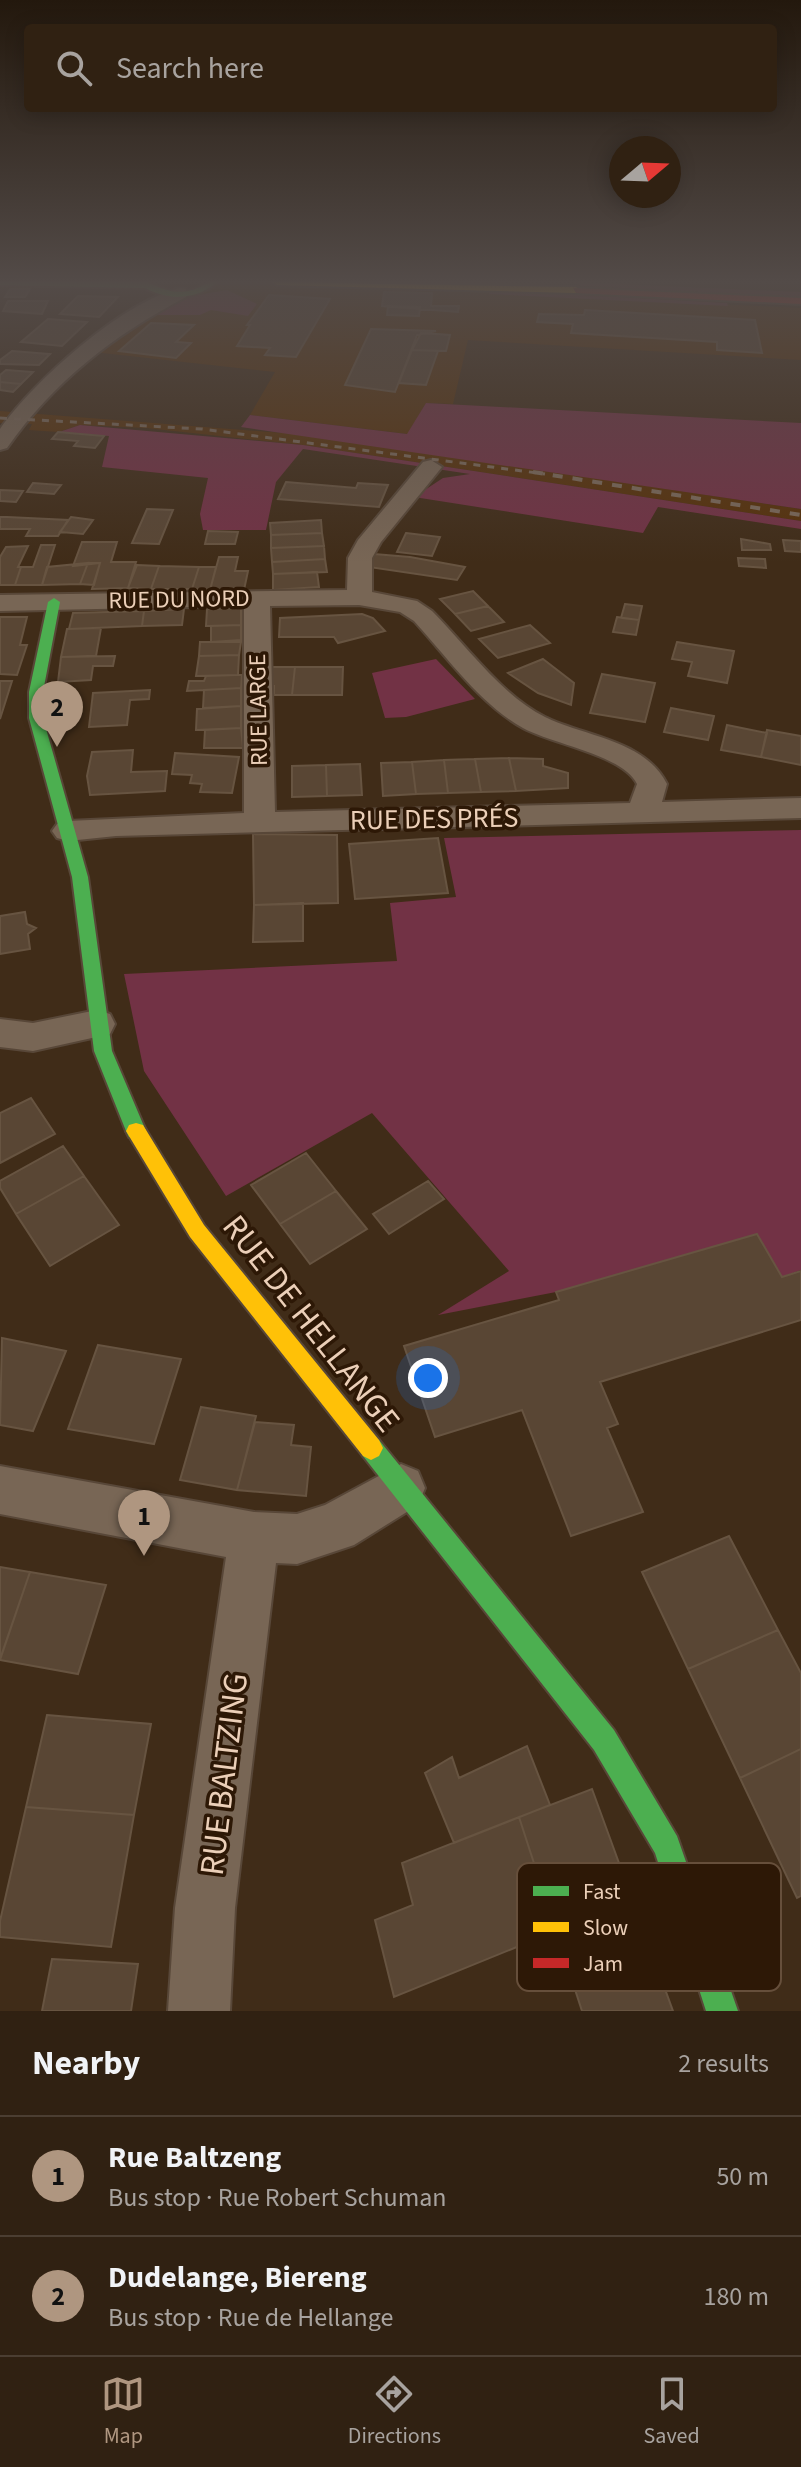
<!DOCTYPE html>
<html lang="en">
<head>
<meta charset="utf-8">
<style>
	:root { --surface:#302112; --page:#38291b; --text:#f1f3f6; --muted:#a8a39f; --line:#4b3e32; --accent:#af9680 }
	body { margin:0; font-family:"Source Sans 3",sans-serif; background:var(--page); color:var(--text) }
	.compass { position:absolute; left:609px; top:136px; width:72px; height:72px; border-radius:50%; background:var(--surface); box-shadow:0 4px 20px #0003; rotate:71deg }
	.you { position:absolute; left:428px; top:1378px; width:28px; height:28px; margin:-20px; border:6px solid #fff; border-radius:50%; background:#1a73e8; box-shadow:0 0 0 12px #1a73e833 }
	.badge { display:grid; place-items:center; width:52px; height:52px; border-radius:50%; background:var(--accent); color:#111; font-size:26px; font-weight:700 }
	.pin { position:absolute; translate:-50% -66px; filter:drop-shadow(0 2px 4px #0008) }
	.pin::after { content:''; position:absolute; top:42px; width:28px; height:24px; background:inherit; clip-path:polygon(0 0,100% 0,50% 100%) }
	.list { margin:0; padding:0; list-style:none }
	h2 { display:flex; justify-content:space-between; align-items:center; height:104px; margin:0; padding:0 32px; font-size:34px }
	h2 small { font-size:26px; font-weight:400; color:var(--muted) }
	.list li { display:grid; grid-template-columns:52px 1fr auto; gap:24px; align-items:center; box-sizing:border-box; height:120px; padding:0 32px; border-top:2px solid var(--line) }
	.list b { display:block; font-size:30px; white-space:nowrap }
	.list p { margin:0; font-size:26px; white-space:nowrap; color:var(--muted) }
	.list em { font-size:26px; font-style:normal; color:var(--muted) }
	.icon { flex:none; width:44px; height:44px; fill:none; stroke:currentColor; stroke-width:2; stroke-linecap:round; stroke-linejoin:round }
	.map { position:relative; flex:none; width:801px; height:2011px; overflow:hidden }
	.search { position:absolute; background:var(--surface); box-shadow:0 4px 20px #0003; left:24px; right:24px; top:24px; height:88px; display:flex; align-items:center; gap:20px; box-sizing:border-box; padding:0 28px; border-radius:8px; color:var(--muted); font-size:30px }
	.sheet { height:344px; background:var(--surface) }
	nav { display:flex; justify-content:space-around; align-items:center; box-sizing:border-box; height:112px; border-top:2px solid var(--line); background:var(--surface); font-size:22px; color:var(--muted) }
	nav a { display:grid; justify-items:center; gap:4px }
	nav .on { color:var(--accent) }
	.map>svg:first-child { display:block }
</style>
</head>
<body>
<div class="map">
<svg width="801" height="2011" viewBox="0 0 801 2011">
	<rect width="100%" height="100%" fill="#402c18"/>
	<path fill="#57310a" d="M 213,282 L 508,282 L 493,286 L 490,294 L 801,308 L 801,360 L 468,340 L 453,404 L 426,403 L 408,434 L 250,415 L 275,372 L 84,351 L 102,337 Z
		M 0,411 L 309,435 L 801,509 L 801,521 L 303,445 L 146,428 L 80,425 L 58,432 L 29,430 L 32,424 L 0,423 Z"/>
	<path fill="#723245" d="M 572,282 L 801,292 L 801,297 L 583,286 Z
		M 227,290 L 257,304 L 248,316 L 211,310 L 200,315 L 155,315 L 191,296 Z
		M 491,290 L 727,303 L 728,306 L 489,294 Z
		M 426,403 L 801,423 L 801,509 L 241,427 L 250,415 L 407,434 Z
		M 80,425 L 303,445 L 801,521 L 801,529 L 658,507 L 643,533 L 414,497 L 443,478 L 470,474 L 303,449 L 276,482 L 266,530 L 203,530 L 200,514 L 208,478 L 102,467 L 109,436 L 59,432 Z
		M 436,659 L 475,699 L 406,717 L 385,718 L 372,673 Z
		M 801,830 L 801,1270 L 782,1277 L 757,1234 L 556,1292 L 438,1315 L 509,1271 L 372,1113 L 226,1196 L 144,1071 L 124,974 L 397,961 L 390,903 L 456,897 L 444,838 Z"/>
	<path fill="#594634" stroke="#675441" stroke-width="2" d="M 10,289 L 30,289 L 25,297 L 5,297 Z
		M 384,292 L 432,293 L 431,306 L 459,306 L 458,312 L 382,306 Z
		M 269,295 L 330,299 L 296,357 L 265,355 L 270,348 L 237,346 L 250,325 L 247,325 Z
		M 78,296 L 118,297 L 99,317 L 60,314 Z
		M 8,301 L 48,301 L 42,314 L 3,311 Z
		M 388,306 L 420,307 L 419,316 L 387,315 Z
		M 585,310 L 755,320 L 762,353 L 717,350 L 717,342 L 571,333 L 573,324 L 537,322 L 539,314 L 584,315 Z
		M 48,319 L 87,322 L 62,346 L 21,342 Z
		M 151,323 L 194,325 L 176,342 L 191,343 L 176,358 L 119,351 Z
		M 371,329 L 436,331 L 417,335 L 395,392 L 345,385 Z
		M 421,333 L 450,335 L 446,351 L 412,350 Z
		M 412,350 L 438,351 L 426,385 L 399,383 Z
		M 12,351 L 50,354 L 39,365 L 0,364 L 0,360 Z
		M 6,370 L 33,372 L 21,384 L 0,382 L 0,375 Z
		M 0,382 L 21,384 L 13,392 L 0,390 Z
		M 58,432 L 104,436 L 95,448 L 74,446 L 78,441 L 52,439 Z
		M 286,482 L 356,488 L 358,483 L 388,485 L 379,507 L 278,499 Z
		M 33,483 L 61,485 L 54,494 L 27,492 Z
		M 0,490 L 23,491 L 16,502 L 0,501 Z
		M 147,509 L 173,510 L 159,544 L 132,543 Z
		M 0,517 L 7,517 L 68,520 L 58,536 L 26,536 L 30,529 L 0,529 Z
		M 71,517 L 93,520 L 83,534 L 60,532 Z
		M 321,520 L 322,533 L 271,535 L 270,523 Z
		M 208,531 L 238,532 L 235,544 L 205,544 Z
		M 322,533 L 324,546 L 271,548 L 271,535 Z
		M 406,533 L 440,537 L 432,556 L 397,552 Z
		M 741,539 L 770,544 L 771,550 L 742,550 Z
		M 783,540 L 801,541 L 801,552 L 785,551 Z
		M 82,542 L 117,542 L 111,562 L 136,562 L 128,588 L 92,589 L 100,563 L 73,566 Z
		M 41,545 L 55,545 L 42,585 L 15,585 L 21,567 L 33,567 Z
		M 28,546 L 18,567 L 21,567 L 15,585 L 0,585 L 0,557 L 6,547 Z
		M 324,546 L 325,559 L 272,562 L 271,548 Z
		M 374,554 L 410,557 L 465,567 L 457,580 L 369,567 Z
		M 219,557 L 238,557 L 235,571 L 248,571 L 244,590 L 210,590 Z
		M 738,558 L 765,559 L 766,568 L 739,566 Z
		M 325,559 L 327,572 L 273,574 L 272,562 Z
		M 88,563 L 80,584 L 42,585 L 47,567 Z
		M 88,563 L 100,563 L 94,585 L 80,584 Z
		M 137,565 L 159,566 L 151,589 L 128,588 Z
		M 159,566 L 199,567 L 192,589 L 151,589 Z
		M 199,567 L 216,567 L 210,590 L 192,589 Z
		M 317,572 L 319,587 L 273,590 L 273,574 Z
		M 473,591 L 488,606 L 455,614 L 440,599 Z
		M 625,604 L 642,606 L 639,620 L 621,618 Z
		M 488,606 L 504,622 L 471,631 L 455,614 Z
		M 241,608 L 241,625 L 206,626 L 207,609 Z
		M 184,609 L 182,625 L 142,626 L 144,611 Z
		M 144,611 L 142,626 L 69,629 L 73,613 Z
		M 362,614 L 373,618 L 385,631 L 338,643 L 334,637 L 279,637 L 280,618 Z
		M 0,617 L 27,617 L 20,645 L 27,645 L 17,675 L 0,674 Z
		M 617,617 L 639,620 L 636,635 L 613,632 Z
		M 241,625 L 241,640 L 211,642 L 211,626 Z
		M 530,625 L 550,643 L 498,658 L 479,639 Z
		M 101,628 L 96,656 L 61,657 L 67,629 Z
		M 200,642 L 241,642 L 239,655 L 199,656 Z
		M 677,642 L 734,651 L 727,683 L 688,676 L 692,662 L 672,659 Z
		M 239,655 L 238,675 L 196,676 L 199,656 Z
		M 115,656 L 113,666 L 93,666 L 91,680 L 58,682 L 61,657 Z
		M 543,659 L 574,683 L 571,705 L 538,693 L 508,673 Z
		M 266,667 L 295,667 L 292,695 L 274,695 L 274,686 L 264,686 Z
		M 295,667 L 343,667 L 342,695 L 292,695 Z
		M 602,674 L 655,683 L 645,722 L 590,713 Z
		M 238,675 L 242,675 L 241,688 L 187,691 L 189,681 L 204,681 L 206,676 Z
		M 0,681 L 12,681 L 0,719 Z
		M 241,688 L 241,706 L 203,708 L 204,690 Z
		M 150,690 L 149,699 L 130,700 L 127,725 L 89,727 L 93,693 Z
		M 241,706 L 241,728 L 196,730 L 197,709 Z
		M 671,708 L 714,716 L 708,740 L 664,732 Z
		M 727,725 L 767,733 L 761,757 L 721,750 Z
		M 241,728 L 243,748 L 204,748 L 205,730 Z
		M 767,730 L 801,736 L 801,765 L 761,757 Z
		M 133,750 L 131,772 L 167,771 L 165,791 L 90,795 L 87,776 L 92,752 Z
		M 175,753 L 239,757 L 232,793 L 200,792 L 202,784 L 190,783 L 192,775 L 172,774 Z
		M 509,758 L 543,759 L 543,766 L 568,773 L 568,788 L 516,791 Z
		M 509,758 L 516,791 L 481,792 L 475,759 Z
		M 475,759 L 481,792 L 448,793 L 444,760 Z
		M 444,760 L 448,793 L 416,794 L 412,762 Z
		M 412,762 L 416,794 L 383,796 L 381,763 Z
		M 360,764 L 362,795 L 327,796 L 326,765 Z
		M 326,765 L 327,796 L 292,797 L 292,766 Z
		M 253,834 L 337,835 L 338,903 L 254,905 Z
		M 438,838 L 448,893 L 355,899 L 349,844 Z
		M 303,903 L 303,941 L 253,942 L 254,905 Z
		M 25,912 L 27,924 L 36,928 L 28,934 L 30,949 L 0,954 L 0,916 Z
		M 31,1098 L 55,1134 L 0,1163 L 0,1113 Z
		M 63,1146 L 84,1176 L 16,1214 L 0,1188 L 0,1181 Z
		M 306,1153 L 336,1191 L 280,1224 L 251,1185 Z
		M 84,1176 L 119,1225 L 50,1266 L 16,1214 Z
		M 428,1181 L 444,1199 L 389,1234 L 373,1214 Z
		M 336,1191 L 367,1229 L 310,1264 L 280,1224 Z
		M 757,1234 L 782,1277 L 801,1271 L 801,1320 L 600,1382 L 618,1424 L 607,1428 L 643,1512 L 571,1536 L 522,1410 L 435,1437 L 404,1346 L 559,1300 L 556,1292 Z
		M 2,1338 L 66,1351 L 33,1431 L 0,1425 Z
		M 98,1345 L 181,1359 L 154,1444 L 68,1429 Z
		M 201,1407 L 256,1416 L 237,1490 L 180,1480 Z
		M 255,1422 L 294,1425 L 291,1445 L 311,1447 L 306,1496 L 237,1490 Z
		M 729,1536 L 778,1630 L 688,1669 L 642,1572 Z
		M 0,1567 L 30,1572 L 0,1659 Z
		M 30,1572 L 106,1585 L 78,1674 L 0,1660 Z
		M 778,1630 L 801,1673 L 801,1749 L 740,1778 L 688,1669 Z
		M 47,1715 L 151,1724 L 134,1815 L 26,1807 Z
		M 527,1746 L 550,1805 L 454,1843 L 425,1773 L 452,1757 L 459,1778 Z
		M 801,1749 L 801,1896 L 797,1898 L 740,1778 Z
		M 592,1789 L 673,2011 L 582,2011 L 519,1817 Z
		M 26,1807 L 134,1815 L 111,1947 L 0,1937 L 0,1921 Z
		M 519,1817 L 556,1931 L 394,1997 L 375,1920 L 413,1905 L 402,1863 Z
		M 52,1959 L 138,1964 L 131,2011 L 42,2011 Z"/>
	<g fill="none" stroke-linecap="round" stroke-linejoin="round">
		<g stroke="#584738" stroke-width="4">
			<path id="street" d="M 180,288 L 186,289 L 186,297 C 114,335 54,381 7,448 L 0,450 L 0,429 C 35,380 121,303 180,288 Z
				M 431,460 L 442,467 L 381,542 L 372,558 L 372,592 L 417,601 L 432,611 C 466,645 501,695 545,717 C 586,737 645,740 667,784 L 662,802 L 801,798 L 801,818 L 116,836 L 68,841 L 57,838 L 52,831 L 57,824 L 68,821 L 244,813 L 244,606 L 0,611 L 0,595 L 347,590 L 348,558 L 358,540 L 423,462 ZM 359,605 L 400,612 L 414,621 C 447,657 480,704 523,728 C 552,744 623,755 637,784 L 630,803 L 275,812 L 270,606 Z
				M 97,1010 L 110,1014 L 115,1024 L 110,1034 L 33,1051 L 0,1047 L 0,1019 L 33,1023 Z
				M 401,1464 L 418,1471 L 425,1488 L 418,1505 L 354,1545 L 297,1564 L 276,1563 L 235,1908 L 230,2011 L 168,2011 L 175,1908 L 226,1557 L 0,1514 L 0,1466 L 254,1512 L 297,1514 L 325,1505 Z"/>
		</g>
		<g stroke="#584738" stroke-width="4">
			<path id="fast" d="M 0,282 L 147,282 C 162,289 175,295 192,290 C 202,287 207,281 217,282 C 197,300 169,301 145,288 L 0,285 Z
				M 54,598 L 60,602 L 43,692 L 43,718 L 88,877 L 112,1051 L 146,1131 L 143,1137 L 136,1139 L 129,1137 L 126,1131 L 94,1051 L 72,877 L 29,718 L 29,692 L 48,602 Z
				M 371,1436 L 379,1440 L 614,1730 L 677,1836 L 738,2011 L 706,2011 L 655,1853 L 594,1750 L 363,1456 L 359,1448 L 363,1440 Z"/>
		</g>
		<g stroke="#584738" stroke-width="4">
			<path id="slow" d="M 273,282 L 576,287 L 580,290 L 576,293 L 277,285 Z
				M 136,1123 L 143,1125 L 204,1225 L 379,1440 L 383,1448 L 379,1456 L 371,1460 L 363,1456 L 190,1237 L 126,1131 L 129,1125 Z"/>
		</g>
		<g stroke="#584738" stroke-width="4">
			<path id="jam" d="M 573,288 L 801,298 L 801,304 L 576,293 Z"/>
		</g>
		<use href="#street" fill="#786655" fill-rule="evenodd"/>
		<use href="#fast" fill="#4caf50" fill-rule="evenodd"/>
		<use href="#slow" fill="#ffc107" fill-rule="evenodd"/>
		<use href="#jam" fill="#c62828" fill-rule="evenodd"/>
		<path stroke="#7b695a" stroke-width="3" stroke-dasharray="7 7" stroke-linecap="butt" d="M 0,418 L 202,429 L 545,474"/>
		<path stroke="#7b695a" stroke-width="4" stroke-dasharray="10 10" stroke-linecap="butt" d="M 533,472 L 801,515"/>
	</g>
	<linearGradient id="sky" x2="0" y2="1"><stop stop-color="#23180d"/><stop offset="0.5" stop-color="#534b48"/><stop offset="1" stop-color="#534b48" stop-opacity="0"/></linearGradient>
	<rect width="801" height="563" fill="url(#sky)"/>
	<g text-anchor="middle" stroke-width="7" stroke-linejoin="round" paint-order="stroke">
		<g font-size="24" fill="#ebcfb8" stroke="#2d1806">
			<text transform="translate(179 599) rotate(-1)" y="8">RUE DU NORD</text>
			<text transform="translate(258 710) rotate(-91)" y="8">RUE LARGE</text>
		</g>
		<g font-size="28" fill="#ebcfb8" stroke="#2d1806">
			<text transform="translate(434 818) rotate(-1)" y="10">RUE DES PRÉS</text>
		</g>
		<g font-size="34" fill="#ebcfb8" stroke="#2d1806">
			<text transform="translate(312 1323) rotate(52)" y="12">RUE DE HELLANGE</text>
			<text transform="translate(223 1774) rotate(-83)" y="12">RUE BALTZING</text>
		</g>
	</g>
	<rect x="517" y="1863" width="264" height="128" rx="12" fill="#2d1806" stroke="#664f3b" stroke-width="2"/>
	<rect x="533" y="1886" width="36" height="10" fill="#4caf50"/>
	<rect x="533" y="1922" width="36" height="10" fill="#ffc107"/>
	<rect x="533" y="1958" width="36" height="10" fill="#c62828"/>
	<g font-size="22" fill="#ebcfb8">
		<text x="583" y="1899">Fast</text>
		<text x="583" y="1935">Slow</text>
		<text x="583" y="1971">Jam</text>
	</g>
</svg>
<svg class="compass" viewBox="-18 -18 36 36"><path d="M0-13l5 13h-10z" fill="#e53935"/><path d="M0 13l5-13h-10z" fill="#a8a39f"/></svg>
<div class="you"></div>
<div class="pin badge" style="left:144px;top:1556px">1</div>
<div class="pin badge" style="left:57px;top:747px">2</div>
<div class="search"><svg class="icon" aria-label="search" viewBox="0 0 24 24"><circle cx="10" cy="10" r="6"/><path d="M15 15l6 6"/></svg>Search here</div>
</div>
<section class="sheet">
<h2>Nearby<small>2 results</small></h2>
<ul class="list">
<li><span class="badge">1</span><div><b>Rue Baltzeng</b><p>Bus stop · Rue Robert Schuman</p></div><em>50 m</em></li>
<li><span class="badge">2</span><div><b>Dudelange, Biereng</b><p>Bus stop · Rue de Hellange</p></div><em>180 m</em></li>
</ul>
</section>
<nav>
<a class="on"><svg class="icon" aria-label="map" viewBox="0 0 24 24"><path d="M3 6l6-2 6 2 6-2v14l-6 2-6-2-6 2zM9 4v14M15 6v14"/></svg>Map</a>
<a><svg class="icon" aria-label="directions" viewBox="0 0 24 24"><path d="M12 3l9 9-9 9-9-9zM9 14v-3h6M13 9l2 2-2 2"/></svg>Directions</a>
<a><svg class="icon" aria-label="saved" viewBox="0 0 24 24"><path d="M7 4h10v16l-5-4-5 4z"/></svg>Saved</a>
</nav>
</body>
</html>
